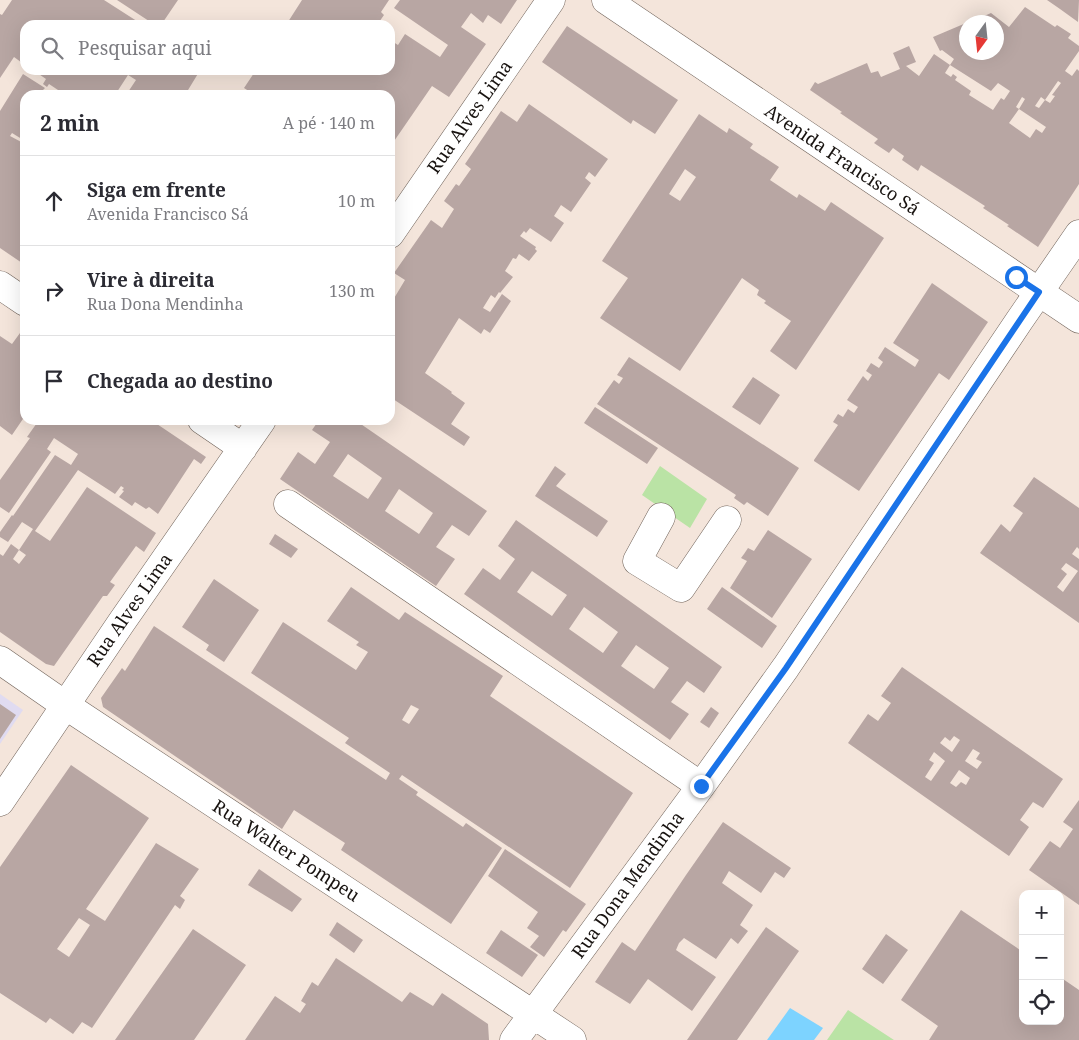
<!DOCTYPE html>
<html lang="pt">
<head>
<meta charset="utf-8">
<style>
	:root { --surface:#fff; --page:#f2f2f3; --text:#2b2b33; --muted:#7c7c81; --line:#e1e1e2 }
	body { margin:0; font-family:"Noto Serif",serif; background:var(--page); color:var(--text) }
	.controls { position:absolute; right:15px; bottom:15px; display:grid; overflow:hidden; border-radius:10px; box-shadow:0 5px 20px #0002 }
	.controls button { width:45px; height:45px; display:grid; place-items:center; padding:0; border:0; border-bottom:1px solid var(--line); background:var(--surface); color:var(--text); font:25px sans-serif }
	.compass { position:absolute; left:959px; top:15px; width:45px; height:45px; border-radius:50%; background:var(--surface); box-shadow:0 5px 20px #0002; rotate:195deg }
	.stop { position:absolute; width:15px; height:15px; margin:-11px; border:4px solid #1a73e8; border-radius:50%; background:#fff }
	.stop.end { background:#1a73e8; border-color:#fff; box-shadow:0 1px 5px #0008 }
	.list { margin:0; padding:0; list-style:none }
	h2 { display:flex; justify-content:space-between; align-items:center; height:65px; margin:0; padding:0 20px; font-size:21px }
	h2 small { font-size:16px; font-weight:400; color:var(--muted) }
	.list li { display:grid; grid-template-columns:32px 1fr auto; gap:15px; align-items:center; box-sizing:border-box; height:90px; padding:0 20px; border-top:1px solid var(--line) }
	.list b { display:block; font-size:19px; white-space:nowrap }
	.list p { margin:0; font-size:16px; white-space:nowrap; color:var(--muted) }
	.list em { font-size:16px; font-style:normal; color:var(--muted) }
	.icon { flex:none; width:28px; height:28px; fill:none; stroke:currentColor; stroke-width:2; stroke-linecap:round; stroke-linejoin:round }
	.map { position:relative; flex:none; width:1079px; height:1040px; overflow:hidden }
	.search { position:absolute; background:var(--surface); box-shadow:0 5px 20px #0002; left:20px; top:20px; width:375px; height:55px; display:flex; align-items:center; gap:12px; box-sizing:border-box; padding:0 18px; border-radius:15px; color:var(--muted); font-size:19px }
	.panel { position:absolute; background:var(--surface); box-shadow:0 5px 20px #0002; left:20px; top:90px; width:375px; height:335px; border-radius:15px }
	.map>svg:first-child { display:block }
</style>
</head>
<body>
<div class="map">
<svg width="1079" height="1040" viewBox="0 0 1079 1040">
	<rect width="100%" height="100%" fill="#f4e5db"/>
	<path fill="#e0dbf1" d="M 0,694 L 23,710 L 0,744 Z"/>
	<path fill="#bae3a5" d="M 660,466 L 707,499 L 690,528 L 642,495 Z
		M 848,1010 L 894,1040 L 827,1040 Z"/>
	<path fill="#7dd3ff" d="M 790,1008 L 823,1028 L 814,1040 L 767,1040 Z"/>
	<path fill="#b8a6a3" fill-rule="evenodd" d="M 12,0 L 104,0 L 143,25 L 25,25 L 25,65 L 14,57 L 0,78 L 0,14 L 2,15 Z
		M 117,0 L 178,0 L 161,25 L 155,25 Z
		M 302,0 L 389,0 L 381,12 L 384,15 L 377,25 L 286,25 Z
		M 400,0 L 517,0 L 501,24 L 488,15 L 483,23 L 471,13 L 461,27 L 486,44 L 449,97 L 432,86 L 390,147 L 390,95 L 255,95 L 244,88 L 256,70 L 390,70 L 390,40 L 398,45 L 405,34 L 440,57 L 448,45 L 394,8 Z
		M 1047,0 L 1079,0 L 1078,22 L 1060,9 Z
		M 1025,7 L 1055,27 L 1057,25 L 1071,34 L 1068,38 L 1079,46 L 1079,51 L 1065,71 L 1072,76 L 1077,69 L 1079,71 L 1079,184 L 1038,247 L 1007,226 L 1009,225 L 983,208 L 985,206 L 921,165 L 918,171 L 902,160 L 904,156 L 893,148 L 889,153 L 874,143 L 878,139 L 840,113 L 842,112 L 810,90 L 815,82 L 818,84 L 867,63 L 871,73 L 878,71 L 881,77 L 900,69 L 893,53 L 909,46 L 916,62 L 906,66 L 919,76 L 934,54 L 950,65 L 945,73 L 951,77 L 953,74 L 957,77 L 955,80 L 971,91 L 969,95 L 993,110 L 1001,98 L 1004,100 L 1010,91 L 998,83 L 991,91 L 950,65 L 954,59 L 942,50 L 940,51 L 933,37 L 966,23 L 966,52 L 996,52 L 996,22 L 990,22 L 982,17 L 991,13 L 1009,27 ZM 1058,81 L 1061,83 L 1052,95 L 1055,96 L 1050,103 L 1045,100 L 1039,108 L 1035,106 L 1041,97 L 1045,100 ZM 1022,97 L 1025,99 L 1019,109 L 1046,127 L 1042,133 L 1036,129 L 1030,138 L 1009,123 L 1019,109 L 1016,107 Z
		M 567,26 L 678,100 L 655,134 L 633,120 L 631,124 L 542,62 Z
		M 33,70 L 196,70 L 199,72 L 185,95 L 126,95 L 136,80 L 128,75 L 115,95 L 59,95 L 61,92 L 49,84 L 47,87 L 43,84 L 46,79 Z
		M 23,74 L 45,88 L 43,90 L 50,95 L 25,95 L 25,141 L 12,133 L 10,136 L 25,144 L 25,265 L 0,248 L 0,111 Z
		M 529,104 L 608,159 L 595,177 L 589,172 L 585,178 L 591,183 L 571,212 L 561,205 L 554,216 L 564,223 L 551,242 L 530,228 L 526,233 L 524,231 L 520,236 L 536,247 L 535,249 L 537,251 L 529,261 L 519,254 L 516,259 L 513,258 L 505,271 L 513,277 L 500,293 L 499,292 L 495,298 L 491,295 L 483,308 L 490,312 L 502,294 L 511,301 L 490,333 L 484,329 L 481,334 L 459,318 L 425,373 L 452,392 L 451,393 L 465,403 L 451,424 L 470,437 L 464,446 L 390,397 L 390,383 L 392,380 L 390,378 L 390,305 L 405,280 L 394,273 L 431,220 L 442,228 L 454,209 L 444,201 L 456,184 L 459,186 L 471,169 L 465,164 L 501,111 L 517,122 Z
		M 699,114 L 727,133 L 729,128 L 753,144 L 750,148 L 779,167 L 770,180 L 797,198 L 799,194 L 825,211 L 831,202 L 884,238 L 796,370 L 770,351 L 791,321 L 764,303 L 766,301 L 757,295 L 759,290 L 742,278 L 680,371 L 600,318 L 628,278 L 602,261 ZM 685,169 L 696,177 L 680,201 L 669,194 Z
		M 932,283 L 988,322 L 949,380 L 939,373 L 859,491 L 814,461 L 814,460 L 838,425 L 833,422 L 838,414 L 843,417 L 848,409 L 854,413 L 858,407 L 847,400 L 863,376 L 868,381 L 872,375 L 866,371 L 871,363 L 879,368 L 883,362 L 878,358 L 885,347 L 915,367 L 919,360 L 893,343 Z
		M 20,333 L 25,337 L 25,416 L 12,435 L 0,426 L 0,336 L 12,344 Z
		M 629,357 L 799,468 L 768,516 L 747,502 L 744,505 L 734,498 L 736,495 L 597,404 L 614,380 L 619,384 L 623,378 L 617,375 Z
		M 753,377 L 780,395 L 760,425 L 732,407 Z
		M 595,407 L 658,448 L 647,464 L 584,423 Z
		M 39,420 L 151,420 L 206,457 L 201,464 L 194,459 L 158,514 L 149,507 L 146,509 L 135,502 L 132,506 L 119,497 L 124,491 L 122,490 L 124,488 L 121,486 L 115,494 L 78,470 L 35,531 L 50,541 L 87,487 L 156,533 L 144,552 L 136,546 L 110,582 L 115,585 L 107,596 L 103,596 L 54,666 L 46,664 L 0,632 L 0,554 L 3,556 L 11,544 L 19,550 L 13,559 L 19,564 L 26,555 L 19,550 L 33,529 L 22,522 L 8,542 L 0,537 L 0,532 L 12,515 L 13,516 L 55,455 L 71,465 L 78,454 L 54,438 L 47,449 L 51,452 L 9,513 L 0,507 L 0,480 L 30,438 L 27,437 Z
		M 319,420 L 355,420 L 487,511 L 469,536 L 452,525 L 436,547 L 455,559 L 436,586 L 280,479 L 298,452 L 315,464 L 330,442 L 312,430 ZM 348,454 L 382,478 L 368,499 L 333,476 ZM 399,489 L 433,513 L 419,534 L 385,511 Z
		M 555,466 L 566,474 L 556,486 L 608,521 L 597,537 L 535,496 Z
		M 1034,477 L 1079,508 L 1079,549 L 1077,547 L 1072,554 L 1079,559 L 1079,623 L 980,553 L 1001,524 L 1010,532 L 1023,513 L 1013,506 ZM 1066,563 L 1078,571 L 1063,592 L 1057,587 L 1067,574 L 1061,569 Z
		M 516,520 L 722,667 L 704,693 L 687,681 L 671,702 L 689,714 L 670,740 L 464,594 L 483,568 L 500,580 L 515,559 L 498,546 ZM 532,571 L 567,595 L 552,616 L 517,592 ZM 584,607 L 618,632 L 603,653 L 569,629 ZM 636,645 L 669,668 L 654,689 L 621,666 Z
		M 768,530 L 812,559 L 772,618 L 730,588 L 747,561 L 741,558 L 744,554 L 748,548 L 754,551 Z
		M 275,534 L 298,549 L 291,558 L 269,544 Z
		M 214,579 L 259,610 L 224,662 L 206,650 L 209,645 L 182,627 Z
		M 351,587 L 399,620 L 405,612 L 503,676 L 490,696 L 633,793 L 570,888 L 402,775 L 399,779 L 418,792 L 416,795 L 463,827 L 466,823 L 502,848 L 451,924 L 341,850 L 345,843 L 294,810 L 282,829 L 103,707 L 101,698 L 122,668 L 125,671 L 154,626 L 386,780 L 390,773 L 345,743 L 349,738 L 251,673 L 283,622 L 356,670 L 368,652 L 356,645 L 359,642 L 327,621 ZM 411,705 L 419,709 L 409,724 L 402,720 Z
		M 722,587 L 777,626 L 762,648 L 707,609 Z
		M 902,667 L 1063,779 L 1043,808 L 1033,802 L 1020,820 L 1029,827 L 1009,856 L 848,743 L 868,714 L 878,721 L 891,703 L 881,696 ZM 954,736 L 960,740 L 952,752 L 940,743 L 945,737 L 950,741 ZM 973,749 L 980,753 L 976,759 L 982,762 L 977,769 L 965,761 ZM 934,752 L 945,761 L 931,781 L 925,777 L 934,763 L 929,760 ZM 959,770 L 970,778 L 966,785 L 961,782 L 956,787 L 950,783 Z
		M 0,704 L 16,715 L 0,739 Z
		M 711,707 L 719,713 L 709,728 L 700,722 Z
		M 71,765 L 149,818 L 86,909 L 105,921 L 156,843 L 199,869 L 180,896 L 185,900 L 180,909 L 175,905 L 92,1028 L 82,1022 L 73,1034 L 50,1018 L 46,1023 L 0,993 L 0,867 ZM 79,918 L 90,925 L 69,957 L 57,949 Z
		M 1079,800 L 1079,905 L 1029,870 L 1050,841 L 1060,848 L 1073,829 L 1063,822 Z
		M 723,822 L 791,868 L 784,878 L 775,872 L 761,893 L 729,871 L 722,883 L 753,905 L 740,925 L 748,931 L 738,944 L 731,938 L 716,959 L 684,938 L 679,943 L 676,950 L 716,977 L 692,1011 L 648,979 L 630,1004 L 595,982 L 622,942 L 635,951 L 686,875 Z
		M 505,849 L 586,904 L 566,932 L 563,930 L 544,957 L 530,947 L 539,936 L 527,928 L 538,912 L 488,876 Z
		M 259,869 L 302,899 L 292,912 L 248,885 Z
		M 961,910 L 1023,952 L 1023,1021 L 1060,1021 L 1060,977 L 1079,990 L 1079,1040 L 929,1040 L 938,1026 L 901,1000 Z
		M 337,922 L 363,940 L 354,953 L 329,935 Z
		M 766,927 L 799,951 L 737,1040 L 687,1040 Z
		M 193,929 L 246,965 L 194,1040 L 115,1040 Z
		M 501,930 L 538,955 L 522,977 L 486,953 Z
		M 886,934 L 908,950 L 883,984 L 862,969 Z
		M 336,958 L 402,1002 L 410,992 L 433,1006 L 442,993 L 488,1024 L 489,1040 L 245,1040 L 275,996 L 300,1013 L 306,1004 L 301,1001 L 312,982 L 318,986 Z"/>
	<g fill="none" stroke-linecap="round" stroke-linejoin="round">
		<g stroke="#70635a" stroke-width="29">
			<path id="minor" d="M 390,234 L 551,0
				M 0,285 L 25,302
				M 202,420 L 243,448
				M 288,504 L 701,786
				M 661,517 L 637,561 L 681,588 L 727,520
				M 0,660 L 65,705 L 572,1040
				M 0,802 L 121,623 L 262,420
				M 514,1040 L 701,786 L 786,667 L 1019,321 L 1079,234"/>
		</g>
		<g stroke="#70635a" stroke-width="29">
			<path id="major" d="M 606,0 L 1079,319"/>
		</g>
		<use href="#minor" stroke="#fff" stroke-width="28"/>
		<use href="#major" stroke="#fff" stroke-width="28"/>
	</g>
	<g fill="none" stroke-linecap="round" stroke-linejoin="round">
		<path stroke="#1a73e8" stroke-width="6" d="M 701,786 L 786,668 L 1039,292 L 1016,277"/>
	</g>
	<g text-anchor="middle" stroke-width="5" stroke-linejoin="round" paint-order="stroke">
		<g font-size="18" fill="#181310" stroke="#fff">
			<text transform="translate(470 117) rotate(-55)" y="6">Rua Alves Lima</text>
			<text transform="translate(842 160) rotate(34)" y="6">Avenida Francisco Sá</text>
			<text transform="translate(130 610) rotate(-55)" y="6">Rua Alves Lima</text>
			<text transform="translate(286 851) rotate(33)" y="6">Rua Walter Pompeu</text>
			<text transform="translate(628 885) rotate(-54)" y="6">Rua Dona Mendinha</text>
		</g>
	</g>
</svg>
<div class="controls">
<button>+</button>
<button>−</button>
<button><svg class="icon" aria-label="locate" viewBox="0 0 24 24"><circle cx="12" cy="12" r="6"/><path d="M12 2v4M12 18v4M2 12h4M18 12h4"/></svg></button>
</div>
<svg class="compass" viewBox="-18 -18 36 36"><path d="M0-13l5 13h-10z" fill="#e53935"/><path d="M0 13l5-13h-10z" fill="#7c7c81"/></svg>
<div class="stop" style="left:1016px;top:277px"></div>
<div class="stop end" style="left:701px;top:786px"></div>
<div class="search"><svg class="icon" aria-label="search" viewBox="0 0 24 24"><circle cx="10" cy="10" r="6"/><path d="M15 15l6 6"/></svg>Pesquisar aqui</div>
<section class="panel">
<h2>2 min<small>A pé · 140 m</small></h2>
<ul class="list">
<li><svg class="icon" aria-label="ahead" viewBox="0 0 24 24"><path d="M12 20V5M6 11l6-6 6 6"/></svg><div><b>Siga em frente</b><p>Avenida Francisco Sá</p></div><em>10 m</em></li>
<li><svg class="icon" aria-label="right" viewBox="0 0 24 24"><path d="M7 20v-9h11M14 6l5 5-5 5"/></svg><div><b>Vire à direita</b><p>Rua Dona Mendinha</p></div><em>130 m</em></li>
<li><svg class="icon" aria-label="arrive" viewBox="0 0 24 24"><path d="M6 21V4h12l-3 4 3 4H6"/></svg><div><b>Chegada ao destino</b></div></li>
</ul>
</section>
</div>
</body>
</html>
